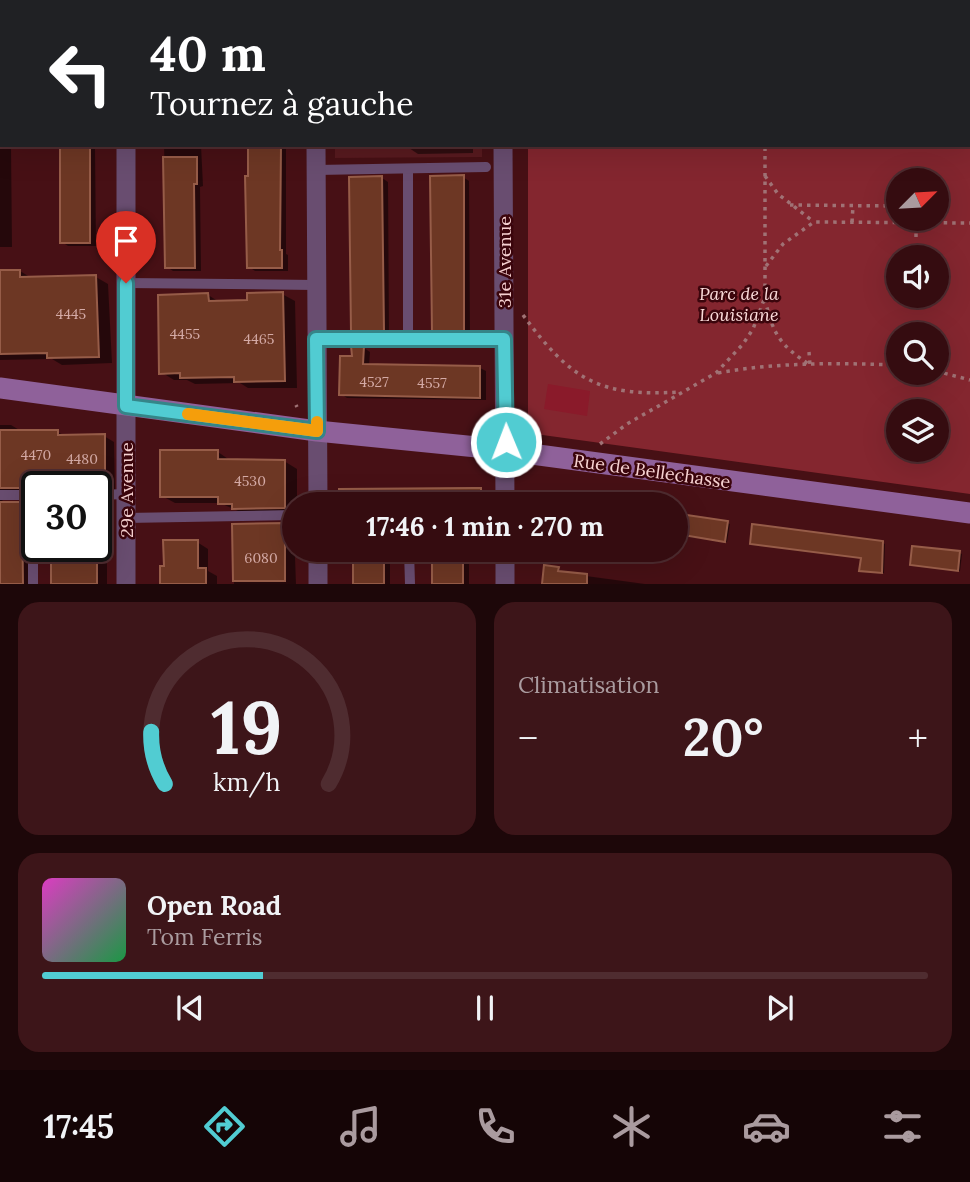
<!DOCTYPE html>
<html lang="fr">
<meta charset="utf-8">
<style>
:root{--surface:#350c10;--page:#3d1519;--text:#f1f3f6;--muted:#aa9b9f;--line:#4f2c30;--accent:#51ccd2}
body{margin:0;font-family:Lora,serif;background:var(--page);color:var(--text);height:100vh;display:flex;flex-direction:column;font-size:26px;white-space:nowrap}
*{box-sizing:border-box;margin:0}
p{font-size:23px;color:var(--muted)}
.icon{flex:none;width:38px;height:38px;fill:none;stroke:currentColor;stroke-width:2;stroke-linecap:round;stroke-linejoin:round}
.map{position:relative;height:584px;overflow:hidden}
.panel{display:flex;flex-direction:column;gap:18px;padding:18px;background:#1d0709;flex:1}
.panel>*{flex:none}
.top-card{position:absolute;left:0px;top:0px;width:971px;height:147px;box-shadow:0 7px 28px #0002,0 0 0 2px var(--line);background:#202124;color:#fff;overflow:hidden}
.needle{width:46px;rotate:66deg}
.fabs{position:absolute;left:886px;top:168px;display:grid;gap:14px}
.fabs a{display:grid;place-items:center;width:63px;height:63px;border-radius:50%;background:var(--surface);box-shadow:0 7px 28px #0002,0 0 0 2px var(--line);font-size:35px}
.speed{position:absolute;left:21px;top:471px;display:flex;gap:14px;font-size:35px;font-weight:700;text-align:center}
.speed>*{display:grid;place-content:center;width:91px;height:91px;border-radius:50%;background:var(--surface);box-shadow:0 7px 28px #0002,0 0 0 2px var(--line);line-height:1}
.speed .limit{border:4px solid #111;border-radius:10px;background:#fff;color:#111}
.pin{position:absolute;display:grid;place-items:center;width:60px;height:60px;color:#fff;margin:-72px -30px;border-radius:50% 50% 50% 0;rotate:-45deg;box-shadow:0 0 7px #0007}
.pin .icon{rotate:45deg}
.me{position:absolute;width:77px;margin:-38px;rotate:359deg;stroke-linejoin:round;filter:drop-shadow(0 0 5px #0008)}
.turn{display:flex;align-items:center;gap:24px;height:147px;padding:0 35px;font-size:32px}
.turn .icon{width:91px;height:91px;stroke-width:2.5}
.turn b{display:block;font-size:49px;line-height:60px}
.big{font-size:52px;font-weight:700;line-height:1.1}
.panel .card{flex:1;display:flex;flex-direction:column;justify-content:center;gap:10px;min-width:0;padding:0 24px;border-radius:21px;background:var(--page)}
.panel .dial{align-items:center;gap:0}
.dial svg{height:182px;overflow:visible;fill:none;stroke:var(--line);stroke-width:7;stroke-linecap:round;text-anchor:middle}
.dial text{fill:var(--text);stroke:none}
.song{display:flex;align-items:center;gap:21px}
.cover{width:84px;height:84px;border-radius:10px;background:linear-gradient(135deg,hsl(310 70% 55%),hsl(140 70% 35%))}
.played{height:7px;border-radius:4px;background:linear-gradient(90deg,var(--accent) 25%,var(--line) 25%)}
.keys{display:flex;justify-content:space-around;direction:ltr}
.heat{display:flex;justify-content:space-between;align-items:center;font-size:38px;direction:ltr}
.panel .tiles{flex:1;display:grid;gap:18px;grid-template-columns:1fr 1fr}
.card:last-child{grid-column:span 2}
.trip{position:absolute;left:282px;top:492px;width:406px;height:70px;border-radius:35px;background:var(--surface);box-shadow:0 7px 28px #0002,0 0 0 2px var(--line);font-weight:700;line-height:70px;text-align:center}
.tabs{display:flex;height:112px;justify-content:space-around;align-items:center;background:#150506;color:var(--muted)}
.tabs .icon{width:49px;height:49px}
.tabs .selected{color:var(--accent)}
.tabs b{font-size:32px;color:var(--text)}
.map>svg:first-child{display:block}
.built{fill:#581a1f}
.green{fill:#84262f;fill-rule:evenodd}
.forest{fill:#8a1a2a}
.shadow{fill:#0007}
.building{fill:#6d3724;stroke:#965c48;stroke-width:2}
.lines{fill:none;stroke-linecap:round;stroke-linejoin:round}
.path{stroke:#a07275;stroke-width:3.5;stroke-dasharray:3.5 5;stroke-linecap:butt}
.lane{stroke:#694d70;stroke-width:10}
.street{stroke:#694d70;stroke-width:19}
.secondary{stroke:#8f619a;stroke-width:21}
.route-casing{stroke:#358588;stroke-width:18}
.route{stroke:#51ccd2;stroke-width:12}
.slow{stroke:#f59e0b;stroke-width:12}
.labels{text-anchor:middle;dominant-baseline:central;stroke-width:5;stroke-linejoin:round;paint-order:stroke}
.number-label{font-size:14px;fill:#d4aaa6}
.street-label{font-size:18px;fill:#f6d1d1;stroke:#3b050c}
.park-label{font-size:18px;font-style:italic;fill:#fadad9;stroke:#3b050c}
</style>
<div class="map">
<svg width="970" height="584" viewBox="0 0 970 584">
<rect width="100%" height="100%" fill="#471015"/>
<!-- built -->
<polygon class="built" points="335,145 482,145 482,157 335,158"/>
<!-- green -->
<path class="green" d="M 528,0 L 970,0 L 970,494 L 528,433 L 528,145 L 970,145 L 970,2 ZM 898,180 L 936,180 L 936,219 L 898,219 ZM 898,257 L 936,257 L 936,296 L 898,296 ZM 898,334 L 936,334 L 936,373 L 898,373 ZM 898,411 L 936,411 L 936,450 L 898,450 Z"/>
<!-- forest -->
<polygon class="forest" points="548,384 590,391 587,416 544,409"/>
<!-- shadow -->
<g class="shadow">
<polygon points="0,0 18,0 2,2 2,145 11,145 12,247 0,247"/>
<rect x="62" y="0" width="36" height="2"/>
<rect x="166" y="0" width="33" height="2"/>
<rect x="246" y="0" width="38" height="2"/>
<polygon points="60,145 90,145 95,148 96,246 68,246 62,242"/>
<polygon points="164,145 201,145 203,186 200,187 201,271 173,271 167,267"/>
<polygon points="249,145 286,145 286,254 288,255 288,271 255,271 249,267"/>
<polygon points="408,145 473,145 473,153 418,154 409,148"/>
<polygon points="463,177 469,181 470,334 440,334 433,331"/>
<polygon points="382,178 388,182 389,334 359,334 353,331"/>
<polygon points="20,271 33,279 96,277 108,284 112,363 62,365 52,359 0,360 0,272"/>
<polygon points="282,294 295,301 297,388 248,388 240,383 195,384 187,380 174,380 161,372 208,295 221,303 249,302"/>
<polygon points="364,348 370,352 369,366 480,368 486,371 486,400 347,398 341,394 353,358"/>
<polygon points="0,425 11,425 21,431 58,432 65,436 104,436 114,442 115,492 96,492 96,486 37,486 32,488 32,493 10,493 2,501 4,504 22,504 32,510 33,584 0,584"/>
<polygon points="218,452 231,461 284,461 297,469 297,504 294,504 294,514 247,515 220,503 175,503 162,496"/>
<polygon points="480,490 487,494 487,504 341,504"/>
<polygon points="552,499 587,504 551,504"/>
<polygon points="676,516 727,523 730,524 727,542 676,535"/>
<polygon points="96,519 103,523 103,546 107,549 107,584 53,584 52,546 96,546"/>
<polygon points="284,524 294,530 296,584 234,584 234,525"/>
<polygon points="197,542 208,549 208,571 217,576 217,584 162,584"/>
<polygon points="883,543 885,544 884,573 863,571"/>
<polygon points="914,548 960,553 962,554 960,571 915,565"/>
<polygon points="463,554 469,558 469,584 434,584"/>
<polygon points="383,557 390,560 390,584 354,584"/>
<polygon points="558,569 564,573 645,584 544,584"/>
</g>
<!-- building -->
<g class="building">
<rect x="60" y="145" width="30" height="98"/>
<polygon points="248,145 281,145 280,250 282,250 282,268 247,268 245,176 248,176"/>
<polygon points="163,157 197,157 197,184 194,184 195,268 165,268"/>
<polygon points="464,175 464,332 432,332 430,176"/>
<polygon points="382,176 384,332 351,332 349,177"/>
<polygon points="0,270 20,270 20,277 96,275 99,357 47,358 47,353 0,354"/>
<polygon points="283,292 285,381 234,382 234,377 180,378 180,373 159,374 158,295 208,293 209,301 247,300 247,293"/>
<polygon points="351,346 364,346 363,364 480,366 480,398 339,395 340,356 352,356"/>
<polygon points="0,430 58,430 58,435 105,434 105,486 58,486 58,483 22,483 22,488 0,488"/>
<polygon points="160,450 218,450 218,459 285,460 285,508 232,509 232,504 218,504 218,497 160,497"/>
<polygon points="472,488 481,488 481,504 339,504 339,489"/>
<polygon points="0,502 22,502 23,584 0,584"/>
<polygon points="680,514 728,521 725,542 677,534"/>
<polygon points="285,523 285,581 233,581 232,524"/>
<polygon points="752,524 883,541 882,573 859,571 861,558 750,544"/>
<polygon points="163,540 198,540 198,568 206,568 206,584 160,584 160,566 164,566"/>
<rect x="51" y="546" width="46" height="38"/>
<polygon points="912,546 960,551 958,571 910,565"/>
<rect x="432" y="552" width="31" height="32"/>
<rect x="353" y="555" width="31" height="29"/>
<polygon points="544,565 559,567 558,571 587,574 587,584 542,584"/>
</g>
<g class="lines">
<!-- path -->
<g class="path">
<polyline points="764,0 764,2"/>
<polyline points="948,0 950,2"/>
<polyline points="970,21 970,22"/>
<polyline points="522,147 546,146"/>
<polyline points="765,176 778,194 814,222"/>
<polyline points="790,205 898,206"/>
<polyline points="852,222 853,206"/>
<polyline points="916,237 916,223"/>
<polyline points="766,266 783,244 814,222 970,223"/>
<path d="M 765,299 C 773,335 780,345 810,365"/>
<path d="M 523,315 C 571,380 599,397 680,392"/>
<polyline points="809,352 810,365"/>
<polyline points="936,371 970,380"/>
<path d="M 718,373 C 777,362 838,363 898,365"/>
<polyline points="296,405 297,407"/>
<polyline points="600,444 627,424 716,373 743,344 753,329 765,297 765,145"/>
</g>
<!-- lane -->
<g class="lane">
<polyline points="408,169 408,339"/>
<polyline points="316,170 486,167"/>
<polyline points="126,283 316,285"/>
<polyline points="316,339 504,339"/>
<polyline points="0,495 37,495"/>
<polyline points="33,495 33,584"/>
<polyline points="96,495 126,494"/>
<polyline points="126,518 294,515"/>
<polyline points="409,550 410,584"/>
</g>
<!-- street -->
<g class="street">
<polyline points="125,0 125,2"/>
<polyline points="315,0 315,2"/>
<polyline points="503,0 503,2"/>
<polyline points="126,145 126,584"/>
<polyline points="316,145 318,504"/>
<polyline points="503,145 505,504"/>
<polyline points="318,550 318,584"/>
<polyline points="505,550 505,584"/>
</g>
<!-- secondary -->
<polyline class="secondary" points="0,388 317,431 487,448 970,513"/>
</g>
<g class="lines">
<defs>
<polyline id="route" points="126,283 126,406 317,431 316,339 504,339 506,442"/>
</defs>
<!-- route casing -->
<use href="#route" class="route-casing"/>
<!-- route -->
<use href="#route" class="route"/>
<!-- slow -->
<polyline class="slow" points="188,414 317,431 317,422"/>
</g>
<g class="labels">
<!-- number labels -->
<g class="number-label">
<text x="71" y="314">4445</text>
<text x="185" y="334">4455</text>
<text x="259" y="339">4465</text>
<text x="374" y="382">4527</text>
<text x="432" y="383">4557</text>
<text x="36" y="455">4470</text>
<text x="82" y="459">4480</text>
<text x="250" y="481">4530</text>
<text x="261" y="558">6080</text>
</g>
<!-- street labels -->
<g class="street-label">
<text transform="translate(504 262) rotate(-90)">31e Avenue</text>
<text transform="translate(652 471) rotate(8)">Rue de Bellechasse</text>
<text transform="translate(126 490) rotate(-90)">29e Avenue</text>
</g>
<!-- park labels -->
<g class="park-label">
<text x="739" y="293">Parc de la<tspan x="739" dy="21">Louisiane</tspan></text>
</g>
</g>
</svg>
<div class="fabs">
<a><svg class="needle" viewBox="-14 -14 28 28"><path d="M0-13l5 13h-10z" fill="#e53935"/><path d="M0 13l5-13h-10z" fill="#aa9b9f"/></svg></a>
<a><svg class="icon" aria-label="sound" viewBox="0 0 24 24"><path d="M4 9h4l5-4v14l-5-4H4zM17 9q2 3 0 6"/></svg></a>
<a><svg class="icon" aria-label="search" viewBox="0 0 24 24"><circle cx="10" cy="10" r="6"/><path d="M15 15l6 6"/></svg></a>
<a><svg class="icon" aria-label="layers" viewBox="0 0 24 24"><path d="M12 4l9 5-9 5-9-5zM3 14l9 5 9-5"/></svg></a>
</div>
<div class="speed"><div class="limit">30</div></div>
<div class="pin" style="left:126px;top:283px;background:#d93025"><svg class="icon" aria-label="arrive" viewBox="0 0 24 24"><path d="M6 21V4h12l-3 4 3 4H6"/></svg></div>
<svg class="me" style="left:506px;top:442px" viewBox="-20 -20 40 40"><circle r="17" fill="#51ccd2" stroke="#fff" stroke-width="3"/><path d="M0-11L8 9 0 5-8 9z" fill="#fff"/></svg>
<div class="trip">17:46 · 1 min · 270 m</div>
<div class="top-card">
<div class="turn"><svg class="icon" aria-label="left" viewBox="0 0 24 24"><path d="M17 20v-9H6M10 6l-5 5 5 5"/></svg><div><b>40 m</b>Tournez à gauche</div></div>
</div>
</div>
<section class="panel">
<div class="tiles">
<div class="card dial"><svg viewBox="0 0 100 80">
<path d="M14 69A42 42 0 1 1 86 69"/>
<path d="M14 69A42 42 0 0 1 8 46" stroke="#51ccd2"/>
<text x="50" y="56" font-size="32" font-weight="700">19</text>
<text x="50" y="72" font-size="11">km/h</text>
</svg></div>
<div class="card"><p>Climatisation</p>
<div class="heat"><a>−</a><b class="big">20°</b><a>+</a></div>
</div>
<div class="card">
<div class="song"><i class="cover"></i><div><b>Open Road</b><p>Tom Ferris</p></div></div>
<div class="played"></div>
<div class="keys"><svg class="icon" aria-label="previous" viewBox="0 0 24 24"><path d="M18 5L8 12l10 7zM5 5v14"/></svg><svg class="icon" aria-label="pause" viewBox="0 0 24 24"><path d="M8 5v14M16 5v14"/></svg><svg class="icon" aria-label="next" viewBox="0 0 24 24"><path d="M6 5l10 7-10 7zM19 5v14"/></svg></div>
</div>
</div>
</section>
<nav class="tabs">
<b>17:45</b>
<svg class="icon selected" aria-label="directions" viewBox="0 0 24 24"><path d="M12 3l9 9-9 9-9-9zM9 14v-3h6M13 9l2 2-2 2"/></svg>
<svg class="icon" aria-label="music" viewBox="0 0 24 24"><path d="M9 18V5l10-2v13"/><circle cx="6" cy="18" r="3"/><circle cx="16" cy="16" r="3"/></svg>
<svg class="icon" aria-label="phone" viewBox="0 0 24 24"><path d="M5 4h4l2 5-3 2q2 4 5 5l2-3 5 2v4C11 20 4 13 5 4z"/></svg>
<svg class="icon" aria-label="climate" viewBox="0 0 24 24"><path d="M12 3v18M4 7l16 10M4 17L20 7"/></svg>
<svg class="icon" aria-label="car" viewBox="0 0 24 24"><path d="M5 17H2v-5l4-1 3-4h7l3 4 3 1v5h-3M9 17h6M6 11h13"/><circle cx="7" cy="17" r="2"/><circle cx="17" cy="17" r="2"/></svg>
<svg class="icon" aria-label="filters" viewBox="0 0 24 24"><path d="M4 7h16M4 17h16"/><circle cx="9" cy="7" r="2"/><circle cx="15" cy="17" r="2"/></svg>
</nav>
